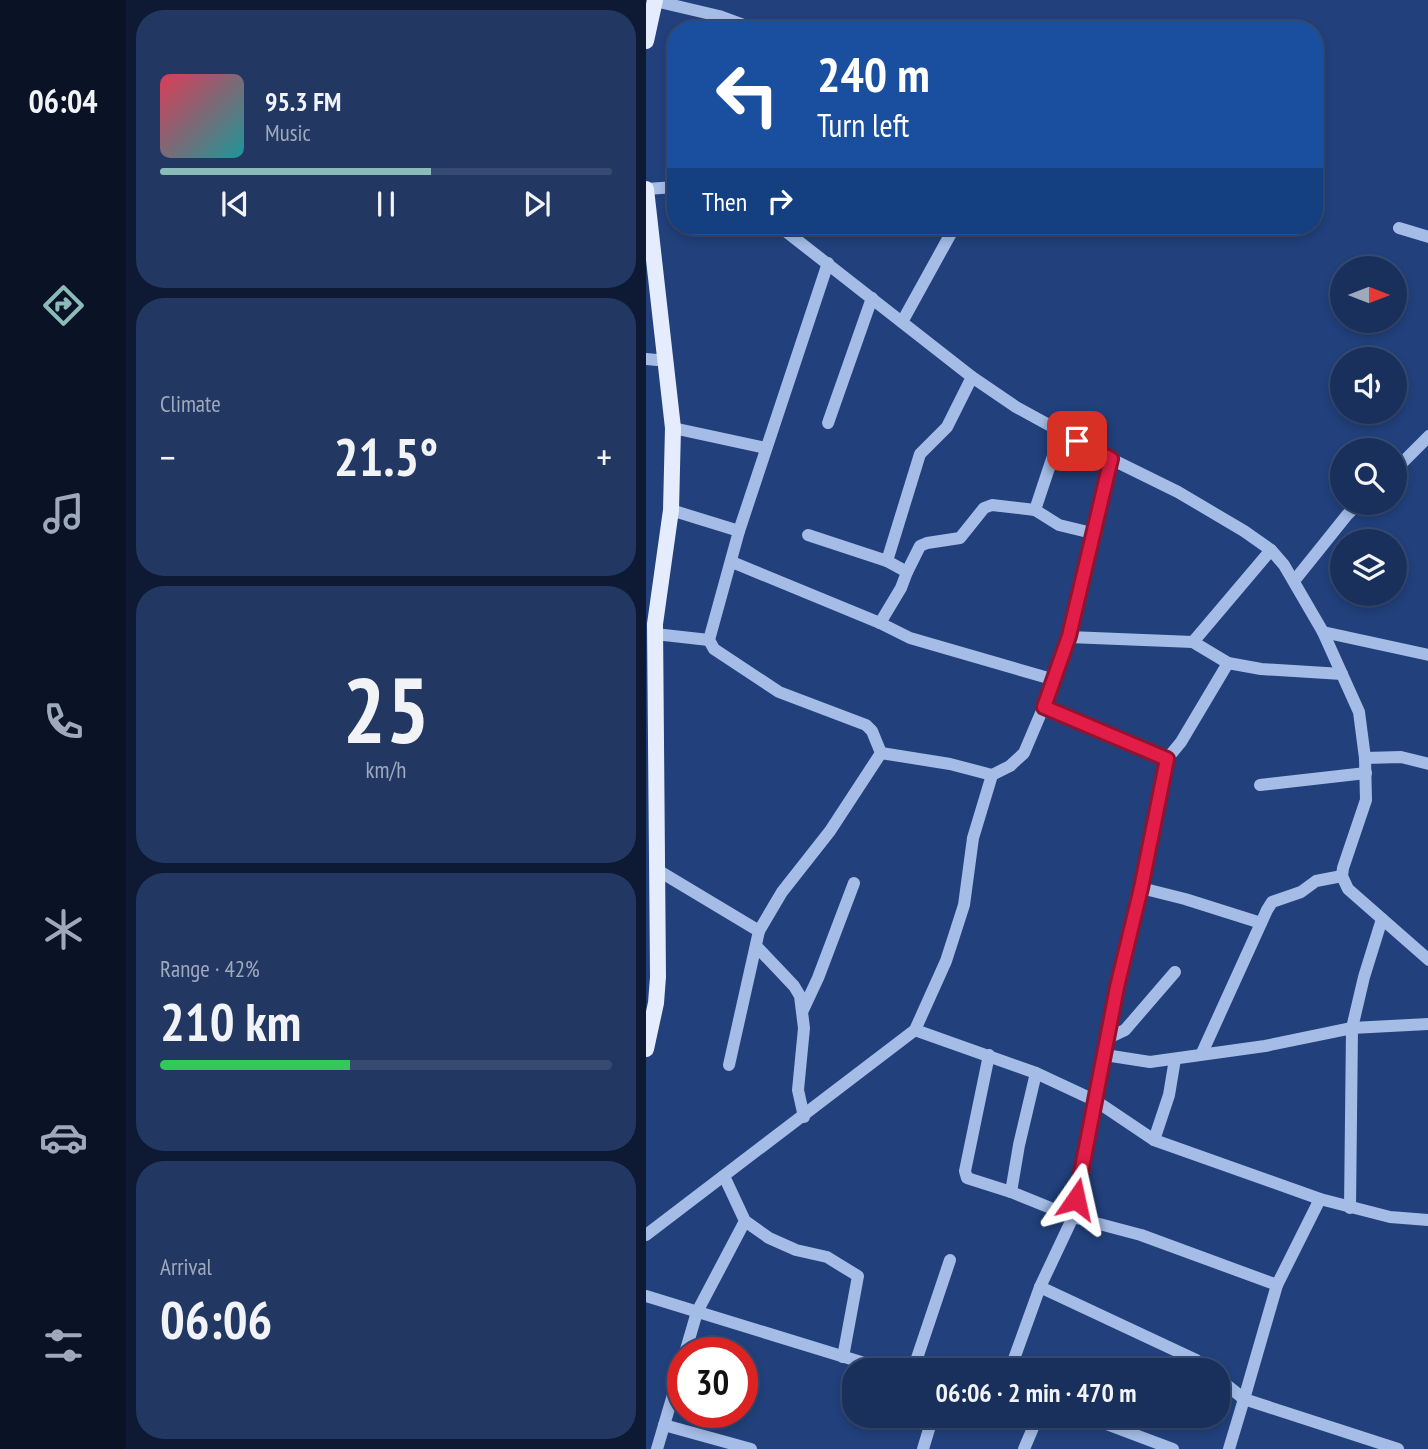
<!DOCTYPE html>
<meta charset="utf-8">
<style>
:root{--surface:#19305d;--page:#223863;--text:#f1f3f6;--muted:#9fa9bc;--line:#374b72;--accent:#8bbbb9}
body{margin:0;font-family:"PT Sans Narrow",sans-serif;background:var(--page);color:var(--text);height:100vh;display:flex;flex-direction:column;font-size:26px;white-space:nowrap}
*{box-sizing:border-box;margin:0}
p{font-size:23px;color:var(--muted)}
.icon{flex:none;width:38px;height:38px;fill:none;stroke:currentColor;stroke-width:2;stroke-linecap:round;stroke-linejoin:round}
.map{position:relative;flex:1;overflow:hidden}
.details{display:flex;flex-direction:column;gap:10px;padding:10px;background:#0e1a33;width:520px}
.details>*{flex:none}
.guide{position:absolute;left:21px;top:21px;width:656px;height:214px;border-radius:28px;box-shadow:0 4px 10px #0003,0 0 0 2px var(--line);background:#1a4fa0;color:#fff;overflow:hidden}
.needle{width:46px;rotate:90deg}
.controls{position:absolute;left:684px;top:256px;display:grid;gap:14px}
.controls a{display:grid;place-items:center;width:77px;height:77px;border-radius:50%;background:var(--surface);box-shadow:0 4px 10px #0003,0 0 0 2px var(--line);font-size:35px}
.speed{position:absolute;left:21px;top:1337px;display:flex;gap:14px;font-size:35px;font-weight:700;text-align:center}
.speed>*{display:grid;place-content:center;width:91px;height:91px;border-radius:50%;background:var(--surface);box-shadow:0 4px 10px #0003,0 0 0 2px var(--line);line-height:1}
.speed .limit{border:10px solid #d22;background:#fff;color:#111}
.pin{position:absolute;display:grid;place-items:center;width:60px;height:60px;color:#fff;margin:-30px;border-radius:14px;box-shadow:0 4px 10px #0006}
.me{position:absolute;width:77px;margin:-38px;rotate:11deg;stroke-linejoin:round;filter:drop-shadow(0 0 5px #0008)}
.turn{display:flex;align-items:center;gap:24px;height:147px;padding:0 35px;font-size:32px}
.turn .icon{width:91px;height:91px;stroke-width:2.5}
.turn b{display:block;font-size:49px;line-height:60px}
.then{display:flex;align-items:center;height:66px;padding:0 35px;background:#0003;gap:14px;font-size:26px}
.big{font-size:52px;font-weight:600;line-height:1.1}
.details .tile{flex:1;display:flex;flex-direction:column;justify-content:center;gap:10px;min-width:0;padding:0 24px;border-radius:28px;background:var(--page)}
.details .dial{align-items:center;gap:0}
.dial b{font-size:91px;line-height:1}
.song{display:flex;align-items:center;gap:21px}
.cover{width:84px;height:84px;border-radius:10px;background:linear-gradient(135deg,hsl(350 70% 55%),hsl(180 70% 35%))}
.played{height:7px;border-radius:4px;background:linear-gradient(90deg,var(--accent) 60%,var(--line) 60%)}
.keys{display:flex;justify-content:space-around;direction:ltr}
.heat{display:flex;justify-content:space-between;align-items:center;font-size:38px;direction:ltr}
.charge{height:10px;border-radius:5px;background:linear-gradient(90deg,#34c759 42%,var(--line) 0)}
.trip{position:absolute;left:196px;top:1358px;width:388px;height:70px;border-radius:28px;background:var(--surface);box-shadow:0 4px 10px #0003,0 0 0 2px var(--line);font-weight:600;line-height:70px;text-align:center}
main{display:flex;flex:1;min-height:0}
.menu{display:flex;flex-direction:column;width:126px;justify-content:space-around;align-items:center;background:#0a1325;color:var(--muted)}
.menu .icon{width:49px;height:49px}
.menu .on{color:var(--accent)}
.menu b{font-size:32px;color:var(--text)}
.map>svg:first-child{display:block}
.lines{fill:none;stroke-linecap:round;stroke-linejoin:round}
.minor{stroke:#a4bce6;stroke-width:12}
.major{stroke:#e5ecfd;stroke-width:16}
.route-casing{stroke:#92132f;stroke-width:18}
.route{stroke:#e11d48;stroke-width:12}
</style>
<main>
<nav class="menu">
<b>06:04</b>
<svg class="icon on" aria-label="directions" viewBox="0 0 24 24"><path d="M12 3l9 9-9 9-9-9zM9 14v-3h6M13 9l2 2-2 2"/></svg>
<svg class="icon" aria-label="music" viewBox="0 0 24 24"><path d="M9 18V5l10-2v13"/><circle cx="6" cy="18" r="3"/><circle cx="16" cy="16" r="3"/></svg>
<svg class="icon" aria-label="phone" viewBox="0 0 24 24"><path d="M5 4h4l2 5-3 2q2 4 5 5l2-3 5 2v4C11 20 4 13 5 4z"/></svg>
<svg class="icon" aria-label="climate" viewBox="0 0 24 24"><path d="M12 3v18M4 7l16 10M4 17L20 7"/></svg>
<svg class="icon" aria-label="car" viewBox="0 0 24 24"><path d="M5 17H2v-5l4-1 3-4h7l3 4 3 1v5h-3M9 17h6M6 11h13"/><circle cx="7" cy="17" r="2"/><circle cx="17" cy="17" r="2"/></svg>
<svg class="icon" aria-label="filters" viewBox="0 0 24 24"><path d="M4 7h16M4 17h16"/><circle cx="9" cy="7" r="2"/><circle cx="15" cy="17" r="2"/></svg>
</nav>
<section class="details">
<div class="tile">
<div class="song"><i class="cover"></i><div><b>95.3 FM</b><p>Music</p></div></div>
<div class="played"></div>
<div class="keys"><svg class="icon" aria-label="previous" viewBox="0 0 24 24"><path d="M18 5L8 12l10 7zM5 5v14"/></svg><svg class="icon" aria-label="pause" viewBox="0 0 24 24"><path d="M8 5v14M16 5v14"/></svg><svg class="icon" aria-label="next" viewBox="0 0 24 24"><path d="M6 5l10 7-10 7zM19 5v14"/></svg></div>
</div>
<div class="tile"><p>Climate</p>
<div class="heat"><a>−</a><b class="big">21.5°</b><a>+</a></div>
</div>
<div class="tile dial"><b>25</b><p>km/h</p></div>
<div class="tile"><p>Range · 42%</p><b class="big">210 km</b><div class="charge"></div></div>
<div class="tile"><p>Arrival</p><b class="big">06:06</b></div>
</section>
<div class="map">
<svg width="783" height="1449" viewBox="0 0 783 1449">
<rect width="100%" height="100%" fill="#21407c"/>
<g class="lines">
<!-- minor -->
<g class="minor">
<polyline points="9,1 73,16 111,30"/>
<polyline points="0,189 30,187"/>
<polyline points="133,226 326,377 370,407 465,459 532,492 598,531 625,550 638,565 677,632 713,712 719,758 720,800 697,868 696,876 702,889 783,960"/>
<polyline points="753,228 783,237"/>
<polyline points="256,322 309,226"/>
<polyline points="0,359 11,360"/>
<polyline points="182,423 226,298"/>
<polyline points="27,428 120,448"/>
<polyline points="749,470 783,436"/>
<polyline points="25,510 93,531 63,640 68,649 133,692 220,725 226,731 235,753"/>
<polyline points="389,510 413,525 446,533"/>
<polyline points="93,531 182,263"/>
<polyline points="162,535 241,561"/>
<polyline points="86,562 234,623 264,638 409,680"/>
<polyline points="261,572 274,546 281,543 314,538 338,508 346,505 389,510 415,432"/>
<polyline points="648,581 701,515 714,502"/>
<polyline points="234,623 255,588 261,572 241,561 274,454 301,427 326,377"/>
<polyline points="677,632 783,655"/>
<polyline points="9,634 63,640"/>
<polyline points="423,637 547,642 625,550"/>
<polyline points="547,642 582,663 615,669 696,674"/>
<polyline points="398,707 521,759"/>
<polyline points="719,758 755,757 783,764"/>
<polyline points="614,785 720,773"/>
<polyline points="13,871 113,931 83,1065"/>
<polyline points="495,888 539,899 615,923"/>
<polyline points="113,931 136,892 184,831 235,753 304,764 346,775"/>
<polyline points="110,946 148,986 154,996 158,1028 152,1090 158,1117"/>
<polyline points="157,1010 172,978 208,883"/>
<polyline points="269,1030 390,1073 450,1101 427,1217 394,1287 364,1370"/>
<polyline points="462,1038 479,1030 529,972"/>
<polyline points="556,1053 621,910 626,902 655,892 670,881 696,876"/>
<polyline points="343,1055 319,1171 321,1178 365,1192 427,1217 495,1235 631,1285"/>
<polyline points="459,1055 504,1062 619,1046 706,1028 783,1024"/>
<polyline points="508,1140 523,1095 529,1059"/>
<polyline points="78,1176 99,1221 123,1238 150,1250 181,1257 212,1276 197,1357"/>
<polyline points="365,1192 373,1145 390,1073"/>
<polyline points="674,1199 744,1217 783,1220"/>
<polyline points="704,1208 706,1028 718,977 736,919"/>
<polyline points="0,1235 269,1030 300,961 318,905 327,838 346,775 364,766 378,753 409,680 423,637 465,459"/>
<polyline points="394,1287 550,1360 563,1370"/>
<polyline points="0,1296 241,1370"/>
<polyline points="39,1353 51,1312 99,1221"/>
<polyline points="267,1370 304,1260"/>
<path d="M 572,1378 L 598,1399 L 631,1285 L 674,1199 L 508,1140 L 450,1101 C 473,987 496,873 521,759 L 535,742 L 582,663"/>
<polyline points="439,1416 527,1449"/>
<polyline points="18,1425 105,1449"/>
<polyline points="11,1449 37,1361"/>
<polyline points="277,1449 287,1416"/>
<polyline points="378,1449 392,1416"/>
<polyline points="583,1449 598,1399 752,1449"/>
</g>
<!-- major -->
<g class="major">
<polyline points="0,41 9,0"/>
<polyline points="0,189 27,428 25,510 9,624 12,977 10,1003 0,1049"/>
</g>
</g>
<g class="lines">
<defs>
<polyline id="route" points="430,1199 471,987 495,888 521,759 398,707 423,636 465,459 431,441"/>
</defs>
<!-- route casing -->
<use href="#route" class="route-casing"/>
<!-- route -->
<use href="#route" class="route"/>
</g>
</svg>
<div class="controls">
<a><svg class="needle" viewBox="-14 -14 28 28"><path d="M0-13l5 13h-10z" fill="#e53935"/><path d="M0 13l5-13h-10z" fill="#9fa9bc"/></svg></a>
<a><svg class="icon" aria-label="sound" viewBox="0 0 24 24"><path d="M4 9h4l5-4v14l-5-4H4zM17 9q2 3 0 6"/></svg></a>
<a><svg class="icon" aria-label="search" viewBox="0 0 24 24"><circle cx="10" cy="10" r="6"/><path d="M15 15l6 6"/></svg></a>
<a><svg class="icon" aria-label="layers" viewBox="0 0 24 24"><path d="M12 4l9 5-9 5-9-5zM3 14l9 5 9-5"/></svg></a>
</div>
<div class="speed"><div class="limit">30</div></div>
<div class="pin" style="left:431px;top:441px;background:#d93025"><svg class="icon" aria-label="arrive" viewBox="0 0 24 24"><path d="M6 21V4h12l-3 4 3 4H6"/></svg></div>
<svg class="me" style="left:430px;top:1199px" viewBox="-20 -20 40 40"><path d="M0-17L14 15 0 8-14 15z" fill="#e11d48" stroke="#fff" stroke-width="4"/></svg>
<div class="trip">06:06 · 2 min · 470 m</div>
<div class="guide">
<div class="turn"><svg class="icon" aria-label="left" viewBox="0 0 24 24"><path d="M17 20v-9H6M10 6l-5 5 5 5"/></svg><div><b>240 m</b>Turn left</div></div>
<div class="then">Then<svg class="icon" aria-label="right" viewBox="0 0 24 24"><path d="M7 20v-9h11M14 6l5 5-5 5"/></svg></div>
</div>
</div>
</main>
